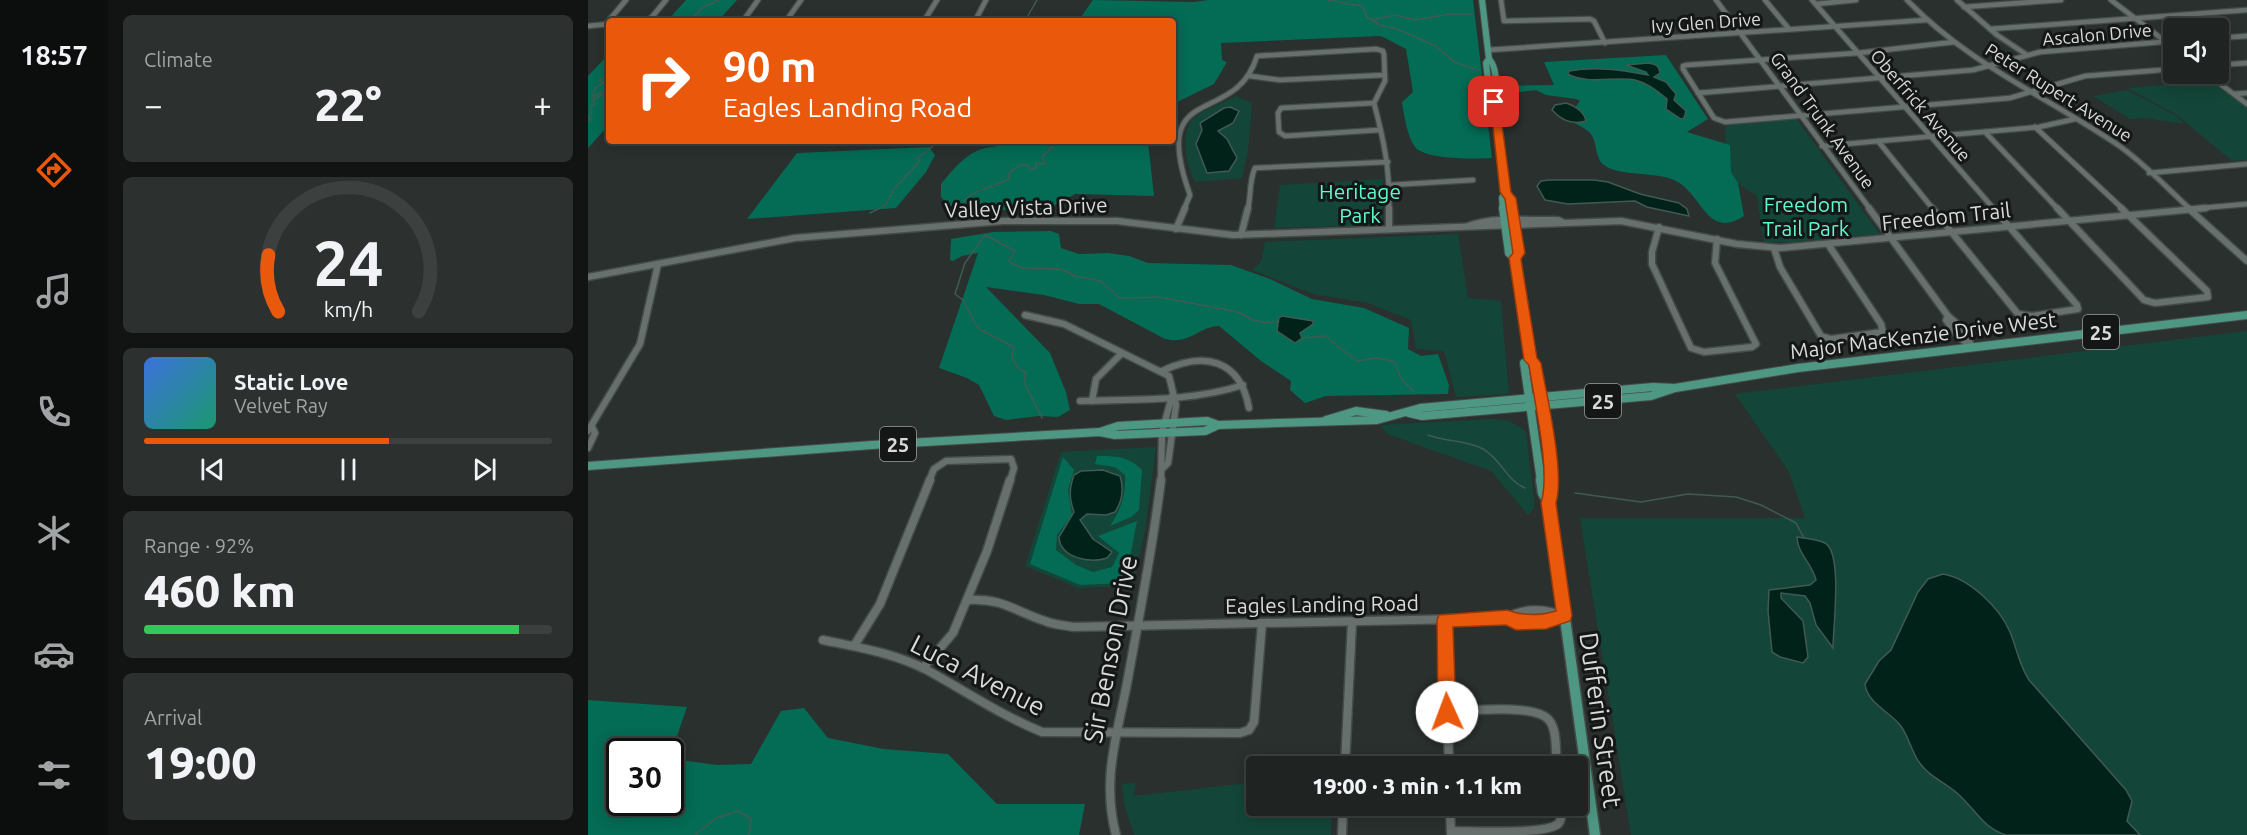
<!DOCTYPE html>
<meta charset="utf-8">
<style>
:root{--surface:#1f2422;--page:#2c302f;--text:#f1f3f6;--muted:#a1a4a5;--line:#3c4140;--accent:#ea580c}
body{margin:0;font-family:Ubuntu,sans-serif;background:var(--page);color:var(--text);height:100vh;display:flex;flex-direction:column;font-size:22px;white-space:nowrap}
*{box-sizing:border-box;margin:0}
p{font-size:20px;color:var(--muted)}
.icon{flex:none;width:33px;height:33px;fill:none;stroke:currentColor;stroke-width:2;stroke-linecap:round;stroke-linejoin:round}
.map{position:relative;flex:1;overflow:hidden}
.details{display:flex;flex-direction:column;gap:15px;padding:15px;background:#111413;width:480px}
.details>*{flex:none}
.hud{position:absolute;left:18px;top:18px;width:570px;height:126px;border-radius:6px;box-shadow:0 3px 15px #0003,0 0 0 2px var(--line);background:#ea580c;color:#fff;overflow:hidden}
.buttons{position:absolute;left:1575px;top:18px;display:grid;gap:12px}
.buttons a{display:grid;place-items:center;width:66px;height:66px;border-radius:6px;background:var(--surface);box-shadow:0 3px 15px #0003,0 0 0 2px var(--line);font-size:30px}
.speed{position:absolute;left:18px;top:738px;display:flex;gap:12px;font-size:30px;font-weight:700;text-align:center}
.speed>*{display:grid;place-content:center;width:78px;height:78px;border-radius:50%;background:var(--surface);box-shadow:0 3px 15px #0003,0 0 0 2px var(--line);line-height:1}
.speed .limit{border:3px solid #111;border-radius:9px;background:#fff;color:#111}
.pin{position:absolute;display:grid;place-items:center;width:51px;height:51px;color:#fff;margin:-26px;border-radius:12px;box-shadow:0 3px 9px #0006}
.me{position:absolute;width:66px;margin:-33px;rotate:358deg;stroke-linejoin:round;filter:drop-shadow(0 0 4px #0008)}
.turn{display:flex;align-items:center;gap:21px;height:126px;padding:0 18px;font-size:27px}
.turn .icon{width:78px;height:78px;stroke-width:2.5}
.turn b{display:block;font-size:42px;line-height:51px}
.big{font-size:45px;font-weight:800;line-height:1.1}
.details .card{flex:1;display:flex;flex-direction:column;justify-content:center;gap:9px;min-width:0;padding:0 21px;border-radius:9px;background:var(--page)}
.details .dial{align-items:center;gap:0}
.dial svg{height:156px;overflow:visible;fill:none;stroke:var(--line);stroke-width:7;stroke-linecap:round;text-anchor:middle}
.dial text{fill:var(--text);stroke:none}
.song{display:flex;align-items:center;gap:18px}
.cover{width:72px;height:72px;border-radius:9px;background:linear-gradient(135deg,hsl(220 70% 55%),hsl(160 70% 35%))}
.played{height:6px;border-radius:3px;background:linear-gradient(90deg,var(--accent) 60%,var(--line) 60%)}
.keys{display:flex;justify-content:space-around;direction:ltr}
.heat{display:flex;justify-content:space-between;align-items:center;font-size:33px;direction:ltr}
.charge{height:9px;border-radius:4px;background:linear-gradient(90deg,#34c759 92%,var(--line) 0)}
.trip{position:absolute;left:658px;top:756px;width:342px;height:60px;border-radius:6px;background:var(--surface);box-shadow:0 3px 15px #0003,0 0 0 2px var(--line);font-weight:800;line-height:60px;text-align:center}
main{display:flex;flex:1;min-height:0}
.tab-bar{display:flex;flex-direction:column;width:108px;justify-content:space-around;align-items:center;background:#0c0e0e;color:var(--muted)}
.tab-bar .icon{width:42px;height:42px}
.tab-bar .current{color:var(--accent)}
.tab-bar b{font-size:27px;color:var(--text)}
.map>svg:first-child{display:block}
.green{fill:#134638}
.forest{fill:#046b55;fill-rule:evenodd}
.water{fill:#002219;stroke:#405a53;stroke-width:1.5}
.lines{fill:none;stroke-linecap:round;stroke-linejoin:round}
.stream{stroke:#405a53;stroke-width:1.5}
.minor-far2-casing{stroke:#454b49;stroke-width:7}
.minor-far1-casing{stroke:#454b49;stroke-width:9}
.minor-casing{stroke:#454b49;stroke-width:11}
.major-far2-casing{stroke:#454b49;stroke-width:8}
.major-far1-casing{stroke:#454b49;stroke-width:10}
.major-casing{stroke:#454b49;stroke-width:13}
.minor-far2{stroke:#68706d;stroke-width:4.5}
.minor-far1{stroke:#68706d;stroke-width:6}
.minor{stroke:#68706d;stroke-width:8}
.major-far2{stroke:#4d9783;stroke-width:6}
.major-far1{stroke:#4d9783;stroke-width:8}
.major{stroke:#4d9783;stroke-width:10}
.route{fill:#ea580c;stroke:#983908;stroke-width:1.5}
.labels{text-anchor:middle;dominant-baseline:central;stroke-width:6;stroke-linejoin:round;paint-order:stroke}
.far-street-label{font-size:18px;fill:#d7dbd9;stroke:#141716}
.shield{fill:#141716;stroke:#9ca09e;stroke-width:1.5}
.shield-label{font-size:20px;font-weight:bold;fill:#d7dbd9}
.park-label{font-size:21px;fill:#60fad0;stroke:#141716}
.street-label{font-size:21px;fill:#d7dbd9;stroke:#141716}
.near-street-label{font-size:26px;fill:#d7dbd9;stroke:#141716}
</style>
<main>
<nav class="tab-bar">
<b>18:57</b>
<svg class="icon current" aria-label="directions" viewBox="0 0 24 24"><path d="M12 3l9 9-9 9-9-9zM9 14v-3h6M13 9l2 2-2 2"/></svg>
<svg class="icon" aria-label="music" viewBox="0 0 24 24"><path d="M9 18V5l10-2v13"/><circle cx="6" cy="18" r="3"/><circle cx="16" cy="16" r="3"/></svg>
<svg class="icon" aria-label="phone" viewBox="0 0 24 24"><path d="M5 4h4l2 5-3 2q2 4 5 5l2-3 5 2v4C11 20 4 13 5 4z"/></svg>
<svg class="icon" aria-label="climate" viewBox="0 0 24 24"><path d="M12 3v18M4 7l16 10M4 17L20 7"/></svg>
<svg class="icon" aria-label="car" viewBox="0 0 24 24"><path d="M5 17H2v-5l4-1 3-4h7l3 4 3 1v5h-3M9 17h6M6 11h13"/><circle cx="7" cy="17" r="2"/><circle cx="17" cy="17" r="2"/></svg>
<svg class="icon" aria-label="filters" viewBox="0 0 24 24"><path d="M4 7h16M4 17h16"/><circle cx="9" cy="7" r="2"/><circle cx="15" cy="17" r="2"/></svg>
</nav>
<section class="details">
<div class="card"><p>Climate</p>
<div class="heat"><a>−</a><b class="big">22°</b><a>+</a></div>
</div>
<div class="card dial"><svg viewBox="0 0 100 80">
<path d="M14 69A42 42 0 1 1 86 69"/>
<path d="M14 69A42 42 0 0 1 9 40" stroke="#ea580c"/>
<text x="50" y="56" font-size="32" font-weight="700">24</text>
<text x="50" y="72" font-size="11">km/h</text>
</svg></div>
<div class="card">
<div class="song"><i class="cover"></i><div><b>Static Love</b><p>Velvet Ray</p></div></div>
<div class="played"></div>
<div class="keys"><svg class="icon" aria-label="previous" viewBox="0 0 24 24"><path d="M18 5L8 12l10 7zM5 5v14"/></svg><svg class="icon" aria-label="pause" viewBox="0 0 24 24"><path d="M8 5v14M16 5v14"/></svg><svg class="icon" aria-label="next" viewBox="0 0 24 24"><path d="M6 5l10 7-10 7zM19 5v14"/></svg></div>
</div>
<div class="card"><p>Range · 92%</p><b class="big">460 km</b><div class="charge"></div></div>
<div class="card"><p>Arrival</p><b class="big">19:00</b></div>
</section>
<div class="map">
<svg width="1659" height="835" viewBox="0 0 1659 835">
<rect width="100%" height="100%" fill="#29302e"/>
<!-- green -->
<g class="green">
<polygon points="1624,81 1659,108 1659,160 1644,161 1589,115 1539,88"/>
<polygon points="1539,90 1587,115 1596,124 1557,118 1542,119 1505,96"/>
<path d="M 648,96 L 664,103 L 660,151 L 654,178 L 607,182 C 599,166 590,132 606,118 C 617,109 635,103 648,96 Z"/>
<path d="M 1208,118 L 1291,233 L 1290,234 L 1205,242 L 1176,242 L 1169,196 C 1163,192 1154,187 1149,182 C 1138,169 1136,141 1138,124 Z"/>
<polygon points="795,179 794,225 686,228 692,185"/>
<polygon points="870,234 880,298 913,301 921,394 868,397 856,351 828,349 823,320 780,303 725,294 664,270 673,262 677,242"/>
<polygon points="1659,331 1659,835 1043,835 992,518 1217,518 1201,472 1147,394"/>
<polygon points="905,419 921,421 938,431 946,500 946,508 940,515 903,471 799,434 793,425"/>
<polygon points="568,447 557,531 545,586 490,588 437,566 473,452"/>
<polygon points="669,782 669,806 744,806 743,835 546,835 536,804 534,784 548,783 546,796"/>
</g>
<!-- forest -->
<g class="forest">
<polygon points="98,0 149,0 130,21 79,21"/>
<path d="M 505,0 L 606,2 L 620,0 L 885,0 L 904,158 C 889,159 837,160 827,147 C 819,136 816,115 814,102 L 825,92 L 818,49 L 793,36 L 633,43 L 634,60 L 639,62 L 626,84 L 585,104 L 585,21 L 490,21 Z"/>
<polygon points="21,54 21,125 0,148 0,76"/>
<path d="M 1078,55 L 1120,119 L 1099,132 L 1142,145 L 1143,172 L 1150,183 L 1156,216 C 1119,240 1115,195 1088,181 C 1069,171 1031,177 1016,165 C 1006,158 1010,140 1001,132 C 997,128 990,125 985,122 L 996,122 L 993,110 L 986,109 L 992,101 L 988,99 L 958,95 L 948,90 L 915,94 L 915,86 L 966,85 L 956,62 Z"/>
<path d="M 422,141 L 560,141 L 566,196 L 487,194 L 460,209 L 439,212 L 362,206 L 353,197 L 353,184 C 363,172 378,153 394,149 C 404,146 413,147 422,141 Z"/>
<polygon points="341,147 347,155 338,172 308,208 159,219 209,153"/>
<path d="M 463,231 L 471,234 L 473,248 L 491,254 L 520,253 L 541,256 L 560,263 L 643,265 L 682,279 L 724,299 L 776,308 L 821,328 L 820,349 L 833,356 L 850,354 L 861,385 L 860,394 L 738,396 L 717,403 L 702,390 L 703,381 L 673,361 L 631,326 C 609,327 603,345 577,339 L 511,304 L 491,304 L 456,295 L 398,287 L 462,353 L 478,392 L 482,410 L 470,417 L 451,416 L 418,420 L 406,416 L 391,385 L 379,378 L 351,368 L 390,253 L 374,256 L 365,261 L 362,260 L 363,239 L 405,232 Z"/>
<path d="M 509,456 C 528,456 540,456 554,470 L 551,510 L 543,517 L 522,526 C 533,509 538,495 537,475 L 527,467 L 507,464 Z"/>
<polygon points="475,457 486,470 480,490 484,515 469,535 468,550 488,565 505,572 524,567 531,553 510,536 549,521 537,583 492,585 442,564"/>
<path d="M 0,700 L 99,707 L 85,748 L 85,759 L 129,765 L 163,764 L 193,711 L 216,708 L 240,738 L 296,749 L 360,754 L 409,804 L 497,804 L 491,835 L 0,835 ZM 32,752 L 82,752 L 82,802 L 32,802 Z"/>
</g>
<!-- water -->
<g class="water">
<path d="M 1060,63 C 1067,64 1071,65 1072,73 L 1066,77 L 1078,82 L 1088,94 L 1086,100 L 1098,111 L 1096,118 L 1093,119 L 1078,109 L 1079,99 C 1070,92 1060,83 1047,80 C 1026,76 999,85 980,74 L 981,71 C 1007,66 1034,70 1060,75 L 1058,72 L 1038,65 Z"/>
<path d="M 978,103 C 987,106 996,111 998,121 C 985,125 973,120 964,110 L 967,105 Z"/>
<polygon points="642,107 651,111 645,123 630,131 639,139 649,158 641,171 619,173 608,144 614,130 612,123 636,108"/>
<polygon points="961,180 1006,180 1020,182 1052,194 1091,203 1099,209 1101,216 1059,207 1047,201 980,204 957,200 949,186 953,181"/>
<polygon points="694,316 725,321 725,324 712,333 714,338 707,343 689,331 691,318"/>
<path d="M 515,470 L 532,476 C 536,489 535,500 527,512 L 518,515 L 499,514 L 492,520 L 505,539 L 524,552 L 519,558 C 503,564 472,558 471,537 L 486,512 C 481,498 481,489 486,475 L 493,471 Z"/>
<path d="M 1209,537 C 1217,538 1230,539 1237,543 C 1255,553 1245,628 1245,648 L 1228,625 L 1222,603 L 1217,596 L 1193,593 L 1193,598 L 1215,621 L 1220,657 L 1215,663 L 1192,657 L 1184,652 L 1180,611 L 1181,590 L 1222,585 L 1228,580 C 1225,565 1209,553 1209,537 Z"/>
<path d="M 1355,574 C 1381,578 1412,608 1422,632 C 1429,649 1431,665 1441,680 L 1538,790 L 1544,801 L 1539,821 L 1552,835 L 1418,835 C 1395,828 1387,809 1370,794 C 1357,782 1341,777 1331,762 C 1323,751 1321,736 1312,725 C 1302,712 1279,703 1277,684 L 1291,661 L 1303,650 L 1330,592 L 1340,579 Z"/>
</g>
<g class="lines">
<!-- stream -->
<g class="stream">
<polyline points="740,0 774,6 779,17 792,25 809,29 848,46 866,62 890,70"/>
<polyline points="784,20 807,15 827,20 862,14 884,14"/>
<polyline points="102,21 114,8 130,0"/>
<polyline points="437,21 449,0"/>
<polyline points="4,97 7,88 16,83 11,80 21,75"/>
<polyline points="0,122 4,119 0,119 4,112 2,108 6,104 5,100 14,95 14,92 5,97"/>
<polyline points="282,213 298,205 306,189 332,161 329,158 344,147 347,141"/>
<path d="M 383,217 L 374,204 C 387,187 405,189 422,178 L 420,173 L 433,165 L 439,165 L 443,170 L 448,168 L 448,163 L 457,164 L 454,157 L 470,141"/>
<polyline points="714,338 737,336 769,361 789,358 807,362 812,377 826,392"/>
<polyline points="454,418 436,382 438,372 431,369 424,358 426,347 393,330 388,325 375,300 367,294 377,263 397,235 427,251 421,262 435,268 473,269 488,276 512,281 532,298 571,297 650,312 665,320 680,323 690,321"/>
<path d="M 840,435 C 858,442 879,440 895,449 C 913,459 919,481 937,488"/>
<polyline points="987,493 1053,502 1100,494 1148,497 1173,505 1208,523 1216,538"/>
<polyline points="107,835 128,818 150,811 163,819 161,835"/>
</g>
<defs>
<g id="minor-far2">
<polyline points="913,0 916,21 1002,19 1006,21 1017,43"/>
<polyline points="1128,0 1282,209"/>
<polyline points="1177,0 1201,29"/>
<polyline points="1224,0 1406,209"/>
<path d="M 1319,0 C 1379,63 1459,97 1530,145 C 1556,163 1579,188 1602,209"/>
<polyline points="1369,0 1409,35 1439,55"/>
<polyline points="1523,0 1586,48"/>
<polyline points="1228,4 1268,0"/>
<polyline points="1376,7 1473,0"/>
<polyline points="57,21 64,17 78,0"/>
<polyline points="155,21 170,0"/>
<polyline points="198,21 213,0"/>
<polyline points="336,21 349,0"/>
<polyline points="387,21 398,0"/>
<polyline points="17,25 38,0"/>
<polyline points="0,26 21,24"/>
<polyline points="1402,29 1659,10"/>
<polyline points="1630,38 1659,36"/>
<polyline points="1366,42 1270,53 1099,65 1095,66 1095,69 1126,118 1137,122 1422,98 1497,76 1586,69"/>
<polyline points="900,50 1338,20"/>
<polyline points="1630,65 1659,63"/>
<polyline points="1619,74 1659,104"/>
<polyline points="662,76 692,80 797,75"/>
<polyline points="1110,93 1385,70 1452,52 1586,41"/>
<polyline points="1646,94 1659,93"/>
<polyline points="786,103 693,108 690,113 691,132 697,136 791,130"/>
<polyline points="1447,127 1535,209"/>
<polyline points="1397,132 1470,209"/>
<polyline points="1290,141 1345,209"/>
<polyline points="1234,146 1451,127 1487,119"/>
<polyline points="1561,173 1659,164"/>
<polyline points="802,185 885,180"/>
<path d="M 596,209 L 602,195 C 560,78 647,129 669,56 L 788,49 L 795,51 L 796,55 L 797,81 L 786,103 C 796,141 802,170 801,209"/>
<path d="M 660,209 C 663,196 661,181 667,168 L 800,162"/>
<polyline points="1602,209 1659,204"/>
</g>
<g id="minor-far1">
<polyline points="1281,208 1360,316 1375,329 1384,347"/>
<polyline points="1344,208 1430,314 1444,316 1490,309 1489,305 1405,208"/>
<polyline points="1469,208 1556,300 1567,303 1620,297 1619,291 1533,208"/>
<polyline points="1600,208 1659,261"/>
<path d="M 880,226 C 907,216 941,221 970,220 L 976,223"/>
<polyline points="1071,227 1064,252 1064,264 1103,348 1116,352 1164,347 1168,344 1127,263 1129,239"/>
<polyline points="588,229 597,208"/>
<polyline points="801,229 801,208"/>
<polyline points="653,235 660,208"/>
<polyline points="1186,248 1192,267 1233,336 1243,339 1295,332 1293,324 1240,244"/>
<polyline points="0,277 207,238 415,221 529,221 645,235 1033,221 1149,244 1192,248 1618,208"/>
<polyline points="437,315 476,324 581,376 588,405 580,463 574,469"/>
<polyline points="1360,316 1358,320 1371,337 1384,347"/>
<path d="M 574,371 C 616,351 652,359 661,408"/>
<path d="M 492,401 C 546,399 603,402 655,385"/>
<polyline points="504,401 508,379 534,353"/>
<polyline points="0,431 52,344 70,264"/>
<polyline points="0,448 7,433 4,427"/>
<polyline points="341,481 346,469 358,461 423,459 426,468 422,481"/>
<polyline points="573,481 574,432 584,396"/>
</g>
<g id="minor">
<path d="M 380,600 C 415,598 426,611 457,621 C 466,625 476,625 485,627 L 919,618 C 937,607 957,609 976,616"/>
<path d="M 919,618 C 938,625 956,622 975,616"/>
<polyline points="857,620 861,766"/>
<path d="M 235,640 C 269,647 305,653 337,669 C 376,690 412,715 454,732 L 652,733 L 661,730 L 666,722 L 674,623"/>
<polyline points="266,646 292,604 342,480"/>
<polyline points="335,668 365,633 399,551 422,480"/>
<path d="M 859,712 C 880,711 947,703 961,720 C 970,731 967,753 969,766"/>
<polyline points="757,766 764,622"/>
<polyline points="862,806 863,833"/>
<path d="M 863,831 C 885,831 956,835 970,824 C 975,819 973,812 973,806"/>
<path d="M 528,835 C 513,778 530,733 540,678 C 552,612 565,546 573,480"/>
<polyline points="754,835 755,806"/>
</g>
<g id="major-far2">
<path d="M 894,0 L 901,59 C 908,66 910,86 905,95"/>
<polyline points="901,59 898,63 901,89 905,95 917,192 914,198 915,209"/>
<polyline points="917,192 923,198 925,209"/>
</g>
<g id="major-far1">
<polyline points="915,208 921,253 927,258"/>
<polyline points="924,208 931,253 927,258 943,360 947,363 959,435 963,481"/>
<polyline points="943,360 936,363 953,481"/>
<polyline points="821,413 834,416 1063,396 1087,388 1210,368 1659,315"/>
<polyline points="738,420 768,411 798,415"/>
<polyline points="512,432 530,426 619,421 630,425"/>
<polyline points="0,466 284,445 512,432 527,435 617,431 630,425 789,420 832,408 1065,387 1087,388"/>
</g>
<g id="major">
<polyline points="953,480 955,493 961,503 1007,835"/>
<polyline points="961,503 963,480"/>
</g>
</defs>
<!-- minor-far2 casing -->
<use href="#minor-far2" class="minor-far2-casing"/>
<!-- minor-far1 casing -->
<use href="#minor-far1" class="minor-far1-casing"/>
<!-- minor casing -->
<use href="#minor" class="minor-casing"/>
<!-- major-far2 casing -->
<use href="#major-far2" class="major-far2-casing"/>
<!-- major-far1 casing -->
<use href="#major-far1" class="major-far1-casing"/>
<!-- major casing -->
<use href="#major" class="major-casing"/>
<!-- minor-far2 -->
<use href="#minor-far2" class="minor-far2"/>
<!-- minor-far1 -->
<use href="#minor-far1" class="minor-far1"/>
<!-- minor -->
<use href="#minor" class="minor"/>
<!-- major-far2 -->
<use href="#major-far2" class="major-far2"/>
<!-- major-far1 -->
<use href="#major-far1" class="major-far1"/>
<!-- major -->
<use href="#major" class="major"/>
</g>
<!-- route -->
<path class="route" d="M 902,99 L 911,102 L 923,192 L 928,198 L 937,253 L 933,259 L 949,358 L 953,363 C 959,397 977,473 968,503 L 984,616 L 982,621 L 958,629 L 928,630 L 918,625 L 865,627 L 868,712 L 865,718 L 859,720 L 853,718 L 850,712 L 849,620 L 851,615 L 919,610 C 935,616 951,616 968,611 L 953,503 C 963,471 946,401 941,365 L 936,360 L 921,258 L 925,253 L 917,199 L 912,192 Z"/>
<g class="labels">
<!-- far-street labels -->
<g class="far-street-label">
<text transform="translate(1118 22) rotate(-4)">Ivy Glen Drive</text>
<text transform="translate(1509 34) rotate(-5)">Ascalon Drive</text>
<text transform="translate(1471 92) rotate(32)">Peter Rupert Avenue</text>
<text transform="translate(1333 105) rotate(49)">Oberfrick Avenue</text>
<text transform="translate(1235 120) rotate(54)">Grand Trunk Avenue</text>
</g>
<!-- shield labels -->
<g class="shield">
<rect x="1495" y="315" width="36" height="34" rx="4.5"/>
<rect x="997" y="384" width="36" height="34" rx="4.5"/>
<rect x="292" y="427" width="36" height="34" rx="4.5"/>
</g>
<g class="shield-label">
<text x="1513" y="332">25</text>
<text x="1015" y="401">25</text>
<text x="310" y="444">25</text>
</g>
<!-- park labels -->
<g class="park-label">
<text x="772" y="191">Heritage<tspan x="772" dy="24">Park</tspan></text>
<text x="1218" y="204">Freedom<tspan x="1218" dy="24">Trail Park</tspan></text>
</g>
<!-- street labels -->
<g class="street-label">
<text transform="translate(438 207) rotate(-2)">Valley Vista Drive</text>
<text transform="translate(1358 216) rotate(-6)">Freedom Trail</text>
<text transform="translate(1335 335) rotate(-7)">Major MacKenzie Drive West</text>
<text transform="translate(734 604) rotate(-1)">Eagles Landing Road</text>
</g>
<!-- near-street labels -->
<g class="near-street-label">
<text transform="translate(522 649) rotate(-79)">Sir Benson Drive</text>
<text transform="translate(390 675) rotate(27)">Luca Avenue</text>
<text transform="translate(1013 720) rotate(82)">Dufferin Street</text>
</g>
</g>
</svg>
<div class="buttons">
<a><svg class="icon" aria-label="sound" viewBox="0 0 24 24"><path d="M4 9h4l5-4v14l-5-4H4zM17 9q2 3 0 6"/></svg></a>
</div>
<div class="speed"><div class="limit">30</div></div>
<div class="pin" style="left:906px;top:102px;background:#d93025"><svg class="icon" aria-label="arrive" viewBox="0 0 24 24"><path d="M6 21V4h12l-3 4 3 4H6"/></svg></div>
<svg class="me" style="left:859px;top:712px" viewBox="-20 -20 40 40"><circle r="19" fill="#fff"/><path d="M0-13L10 11 0 6-10 11z" fill="#ea580c"/></svg>
<div class="trip">19:00 · 3 min · 1.1 km</div>
<div class="hud">
<div class="turn"><svg class="icon" aria-label="right" viewBox="0 0 24 24"><path d="M7 20v-9h11M14 6l5 5-5 5"/></svg><div><b>90 m</b>Eagles Landing Road</div></div>
</div>
</div>
</main>
